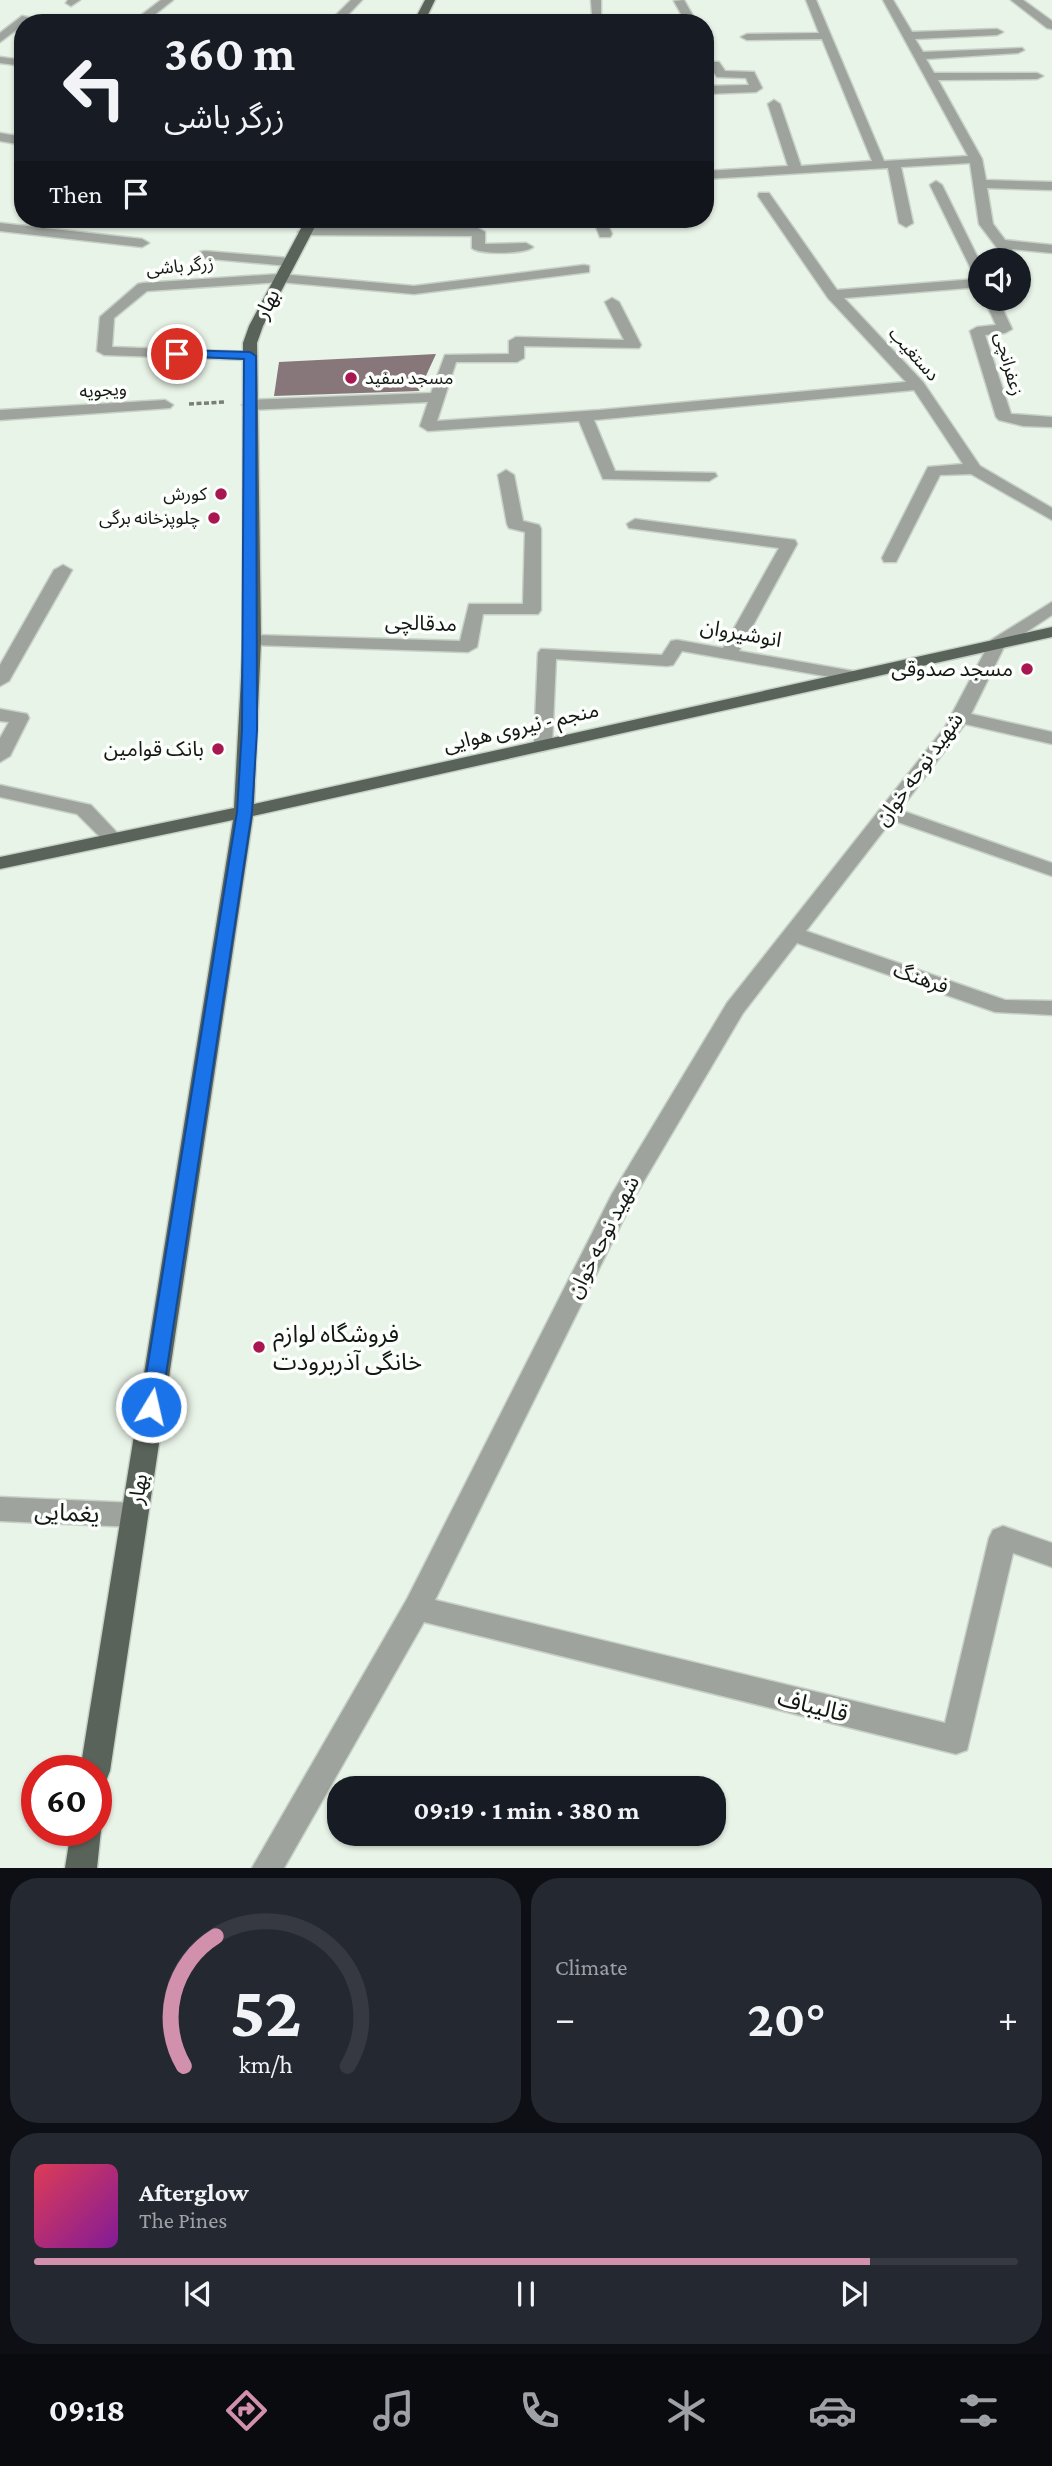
<!DOCTYPE html>
<meta charset="utf-8">
<style>
:root{--surface:#171b24;--page:#242831;--text:#f1f3f6;--muted:#9ea1a6;--line:#363941;--accent:#d190ab}
body{margin:0;font-family:"Crimson Pro","Noto Sans Arabic",serif;background:var(--page);color:var(--text);height:100vh;display:flex;flex-direction:column;font-size:26px;white-space:nowrap}
*{box-sizing:border-box;margin:0}
p{font-size:23px;color:var(--muted)}
.icon{flex:none;width:38px;height:38px;fill:none;stroke:currentColor;stroke-width:2;stroke-linecap:round;stroke-linejoin:round}
.map{position:relative;height:1868px;overflow:hidden}
.sheet{display:flex;flex-direction:column;gap:10px;padding:10px;background:#0d0f14;flex:1}
.sheet>*{flex:none}
.guide{position:absolute;left:14px;top:14px;width:700px;height:214px;border-radius:28px;box-shadow:0 2px 5px #0004;background:#171b24;color:var(--text);overflow:hidden}
.tools{position:absolute;left:968px;top:248px;display:grid;gap:14px}
.tools a{display:grid;place-items:center;width:63px;height:63px;border-radius:50%;background:var(--surface);box-shadow:0 2px 5px #0004;font-size:35px}
.speed{position:absolute;left:21px;top:1755px;display:flex;gap:14px;font-size:35px;font-weight:700;text-align:center}
.speed>*{display:grid;place-content:center;width:91px;height:91px;border-radius:50%;background:var(--surface);box-shadow:0 2px 5px #0004;line-height:1}
.speed .limit{border:10px solid #d22;background:#fff;color:#111}
.pin{position:absolute;display:grid;place-items:center;width:60px;height:60px;color:#fff;margin:-30px;border:4px solid #fff;border-radius:50%;box-shadow:0 2px 7px #0007}
.me{position:absolute;width:77px;margin:-38px;rotate:9deg;stroke-linejoin:round;filter:drop-shadow(0 0 5px #0008)}
.turn{display:flex;align-items:center;gap:24px;height:147px;padding:0 35px;font-size:32px}
.turn .icon{width:91px;height:91px;stroke-width:2.5}
.turn b{display:block;font-size:49px;line-height:60px}
.then{display:flex;align-items:center;height:66px;padding:0 35px;background:#0003;gap:14px;font-size:26px}
.big{font-size:52px;font-weight:700;line-height:1.1}
.sheet .tile{flex:1;display:flex;flex-direction:column;justify-content:center;gap:10px;min-width:0;padding:0 24px;border-radius:28px;background:var(--page)}
.sheet .dial{align-items:center;gap:0}
.dial svg{height:182px;overflow:visible;fill:none;stroke:var(--line);stroke-width:7;stroke-linecap:round;text-anchor:middle}
.dial text{fill:var(--text);stroke:none}
.song{display:flex;align-items:center;gap:21px}
.cover{width:84px;height:84px;border-radius:10px;background:linear-gradient(135deg,hsl(350 70% 55%),hsl(290 70% 35%))}
.played{height:7px;border-radius:4px;background:linear-gradient(90deg,var(--accent) 85%,var(--line) 85%)}
.keys{display:flex;justify-content:space-around;direction:ltr}
.heat{display:flex;justify-content:space-between;align-items:center;font-size:38px;direction:ltr}
.sheet .tiles{flex:1;display:grid;gap:10px;grid-template-columns:1fr 1fr}
.tile:last-child{grid-column:span 2}
.trip{position:absolute;left:327px;top:1776px;width:399px;height:70px;border-radius:28px;background:var(--surface);box-shadow:0 2px 5px #0004;font-weight:700;line-height:70px;text-align:center}
.tab-bar{display:flex;height:112px;justify-content:space-around;align-items:center;background:#090b0e;color:var(--muted)}
.tab-bar .icon{width:49px;height:49px}
.tab-bar .selected{color:var(--accent)}
.tab-bar b{font-size:32px;color:var(--text)}
.map>svg:first-child{display:block}
.building{fill:#87777a}
.lines{fill:none;stroke-linecap:round;stroke-linejoin:round}
.minor-casing{stroke:#c7d1c6;stroke-width:3}
.major-casing{stroke:#c7d1c6;stroke-width:3}
.path{stroke:#787f77;stroke-width:3.5;stroke-dasharray:5 2.5;stroke-linecap:butt}
.minor{fill:#9ea39d;fill-rule:evenodd}
.major{fill:#5a635a;fill-rule:evenodd}
.route{fill:#1a73e8;stroke:#114b97;stroke-width:2}
.poi-dot{fill:#a91750;stroke:#fcfffc;stroke-width:2.5}
.labels{text-anchor:middle;dominant-baseline:central;stroke-width:7;stroke-linejoin:round;paint-order:stroke}
.far-street-label{font-size:18px;fill:#141814;stroke:#fcfffc}
.far-poi-label{font-size:18px;fill:#141814;stroke:#fcfffc;text-anchor:end}
.street-label{font-size:21px;fill:#141814;stroke:#fcfffc}
.poi-label{font-size:21px;fill:#141814;stroke:#fcfffc;text-anchor:end}
.near-poi-label{font-size:24px;fill:#141814;stroke:#fcfffc;text-anchor:start}
.near-street-label{font-size:24px;fill:#141814;stroke:#fcfffc}
</style>
<div class="map">
<svg width="1052" height="1868" viewBox="0 0 1052 1868">
<rect width="100%" height="100%" fill="#e9f4e8"/>
<!-- building -->
<polygon class="building" points="436,354 419,391 274,396 279,362"/>
<g class="lines">
<defs>
<g id="minor">
<polygon points="68,0 80,0 71,6 66,3"/>
<polygon points="161,0 173,0 144,23 131,23"/>
<polygon points="351,0 362,0 340,23 328,23"/>
<polygon points="591,0 601,0 601,16 592,14"/>
<polygon points="806,0 816,0 884,161 968,156 883,0 893,0 912,32 997,29 1003,32 997,35 915,39 923,52 1022,48 1024,50 1018,53 926,59 934,73 1037,73 1043,76 1037,79 938,80 982,159 986,180 1052,182 1052,190 987,188 993,224 1005,240 1052,245 1052,253 1012,249 1021,261 1018,264 1018,261 1007,261 979,224 970,163 901,167 913,223 906,227 899,223 888,168 705,179 705,171 788,166 768,104 774,100 780,104 801,166 872,161 822,39 747,40 741,37 747,34 819,33"/>
<polygon points="1011,0 1023,0 1052,21 1052,29 1047,28"/>
<polygon points="674,1 684,0 697,23 686,23"/>
<polygon points="22,16 32,18 0,42 0,33"/>
<polygon points="0,57 23,60 23,66 0,63"/>
<polygon points="705,62 719,62 725,71 754,72 762,88 756,92 705,94 705,86 749,85 746,78 717,77 711,68 705,68"/>
<polygon points="0,133 23,137 23,145 0,141"/>
<polygon points="936,181 942,185 980,262 980,287 844,298 923,382 980,466 1052,508 1052,520 971,474 940,475 898,558 896,562 884,562 882,558 928,467 963,464 914,390 594,420 615,471 715,473 717,476 709,481 603,479 579,421 428,431 420,426 428,402 250,410 242,405 250,400 431,393 445,355 509,354 509,341 516,337 624,340 605,302 612,298 619,302 641,345 639,348 524,346 524,358 517,362 456,362 437,421 600,410 906,382 828,298 758,196 759,193 769,193 837,290 976,279 930,185"/>
<polygon points="593,219 605,219 612,234 610,237 600,237"/>
<polygon points="0,223 142,239 149,243 142,247 0,231"/>
<path d="M 305,228 L 478,228 L 485,232 L 485,244 L 526,243 L 533,247 C 525,254 480,255 472,248 L 472,236 L 300,235 L 298,232 Z"/>
<polygon points="205,251 289,258 296,262 289,266 200,258 200,252"/>
<polygon points="584,265 589,266 589,272 414,294 280,282 147,291 114,318 112,347 250,352 257,356 250,360 104,355 97,351 100,317 138,284 143,283 280,274 414,286"/>
<polygon points="984,299 998,299 1012,329 1005,333 985,335 1011,414 1052,417 1052,427 1023,426 999,420 996,417 970,331 977,327 996,325"/>
<polygon points="165,400 173,405 170,408 0,420 0,410"/>
<polygon points="506,470 514,475 523,521 539,525 541,529 541,610 538,614 483,614 477,647 468,652 252,645 243,640 252,635 460,641 469,604 523,604 525,532 509,528 507,524 498,475"/>
<polygon points="635,519 795,540 797,544 739,651 853,671 862,676 859,680 853,681 682,651 673,665 667,666 556,659 552,745 543,751 536,749 534,745 538,653 541,649 662,655 671,641 677,640 723,648 779,548 629,528 627,524"/>
<polygon points="63,565 72,570 9,681 0,686 0,665 54,570"/>
<polygon points="1052,602 1052,615 1004,647 971,714 1052,732 1052,744 965,724 900,810 1052,863 1052,876 892,820 806,931 1005,1000 1052,1001 1052,1015 995,1012 797,943 743,1013 635,1196 435,1600 945,1723 989,1538 993,1530 1003,1526 1052,1543 1052,1567 1013,1553 967,1750 956,1754 424,1622 284,1868 252,1868 407,1599 612,1194 727,1003 945,727 991,640"/>
<polygon points="0,709 27,714 29,718 10,756 0,762 0,738 9,722 0,721"/>
<polygon points="0,785 91,805 123,839 120,843 106,843 77,814 0,797"/>
<polygon points="0,1497 134,1503 144,1507 148,1515 144,1523 134,1527 0,1521"/>
</g>
<g id="major">
<polygon points="425,0 435,0 424,23 413,23"/>
<polygon points="306,219 319,219 263,326 257,343 261,640 254,804 1052,627 1052,637 253,816 110,1771 106,1781 96,1785 96,1771 80,1771 233,820 0,869 0,857 234,808 243,640 243,343 249,326"/>
<polygon points="97,1820 101,1830 97,1868 65,1868 71,1830 96,1830"/>
</g>
</defs>
<!-- minor casing -->
<use href="#minor" class="minor-casing"/>
<!-- major casing -->
<use href="#major" class="major-casing"/>
<!-- path -->
<polyline class="path" points="189,404 225,402"/>
<!-- minor -->
<use href="#minor" class="minor"/>
<!-- major -->
<use href="#major" class="major"/>
</g>
<!-- route -->
<polygon class="route" points="177,350 250,352 256,356 257,730 252,812 161,1407 158,1413 151,1415 144,1413 141,1407 237,812 242,730 244,359 173,356 172,354"/>
<!-- markers -->
<g class="poi-dot">
<circle cx="351" cy="378" r="7"/>
<circle cx="221" cy="494" r="7"/>
<circle cx="214" cy="518" r="7"/>
<circle cx="1027" cy="669" r="7"/>
<circle cx="218" cy="749" r="7"/>
<circle cx="259" cy="1347" r="7"/>
</g>
<g class="labels">
<!-- far-street labels -->
<g class="far-street-label">
<text transform="translate(180 266) rotate(-5)">زرگر باشی</text>
<text transform="translate(914 354) rotate(48)">دستغیب</text>
<text transform="translate(1009 364) rotate(75)">زعفرانچی</text>
<text transform="translate(103 390) rotate(-4)">ویجویه</text>
</g>
<!-- far-poi labels -->
<g class="far-poi-label">
<text x="365" y="378" text-anchor="start">مسجد سفید</text>
<text x="207" y="494">کورش</text>
<text x="200" y="518">چلوپزخانه برگی</text>
</g>
<!-- street labels -->
<g class="street-label">
<text transform="translate(267 304) rotate(-63)">بهار</text>
<text transform="translate(421 623) rotate(2)">مدقالچی</text>
<text transform="translate(741 633) rotate(10)">انوشیروان</text>
<text transform="translate(521 727) rotate(-13)">منجم - نیروی هوایی</text>
<text transform="translate(919 769) rotate(-54)">شهید نوحه خوان</text>
<text transform="translate(921 978) rotate(19)">فرهنگ</text>
<text transform="translate(603 1237) rotate(-63)">شهید نوحه خوان</text>
<text transform="translate(138 1489) rotate(-81)">بهار</text>
</g>
<!-- poi labels -->
<g class="poi-label">
<text x="1013" y="669">مسجد صدوقی</text>
<text x="204" y="749">بانک قوامین</text>
</g>
<!-- near-poi labels -->
<g class="near-poi-label">
<text x="273" y="1333">فروشگاه لوازم<tspan x="273" dy="28">خانگی آذربرودت</tspan></text>
</g>
<!-- near-street labels -->
<g class="near-street-label">
<text transform="translate(67 1512) rotate(3)">یغمایی</text>
<text transform="translate(813 1705) rotate(14)">قالیباف</text>
</g>
</g>
</svg>
<div class="tools">
<a><svg class="icon" aria-label="sound" viewBox="0 0 24 24"><path d="M4 9h4l5-4v14l-5-4H4zM17 9q2 3 0 6"/></svg></a>
</div>
<div class="speed"><div class="limit">60</div></div>
<div class="pin" style="left:177px;top:354px;background:#d93025"><svg class="icon" aria-label="arrive" viewBox="0 0 24 24"><path d="M6 21V4h12l-3 4 3 4H6"/></svg></div>
<svg class="me" style="left:151px;top:1407px" viewBox="-20 -20 40 40"><circle r="17" fill="#1a73e8" stroke="#fff" stroke-width="3"/><path d="M0-11L8 9 0 5-8 9z" fill="#fff"/></svg>
<div class="trip">09:19 · 1 min · 380 m</div>
<div class="guide">
<div class="turn"><svg class="icon" aria-label="left" viewBox="0 0 24 24"><path d="M17 20v-9H6M10 6l-5 5 5 5"/></svg><div><b>360 m</b>زرگر باشی</div></div>
<div class="then">Then<svg class="icon" aria-label="arrive" viewBox="0 0 24 24"><path d="M6 21V4h12l-3 4 3 4H6"/></svg></div>
</div>
</div>
<section class="sheet">
<div class="tiles">
<div class="tile dial"><svg viewBox="0 0 100 80">
<path d="M14 69A42 42 0 1 1 86 69"/>
<path d="M14 69A42 42 0 0 1 28 12" stroke="#d190ab"/>
<text x="50" y="56" font-size="32" font-weight="700">52</text>
<text x="50" y="72" font-size="11">km/h</text>
</svg></div>
<div class="tile"><p>Climate</p>
<div class="heat"><a>−</a><b class="big">20°</b><a>+</a></div>
</div>
<div class="tile">
<div class="song"><i class="cover"></i><div><b>Afterglow</b><p>The Pines</p></div></div>
<div class="played"></div>
<div class="keys"><svg class="icon" aria-label="previous" viewBox="0 0 24 24"><path d="M18 5L8 12l10 7zM5 5v14"/></svg><svg class="icon" aria-label="pause" viewBox="0 0 24 24"><path d="M8 5v14M16 5v14"/></svg><svg class="icon" aria-label="next" viewBox="0 0 24 24"><path d="M6 5l10 7-10 7zM19 5v14"/></svg></div>
</div>
</div>
</section>
<nav class="tab-bar">
<b>09:18</b>
<svg class="icon selected" aria-label="directions" viewBox="0 0 24 24"><path d="M12 3l9 9-9 9-9-9zM9 14v-3h6M13 9l2 2-2 2"/></svg>
<svg class="icon" aria-label="music" viewBox="0 0 24 24"><path d="M9 18V5l10-2v13"/><circle cx="6" cy="18" r="3"/><circle cx="16" cy="16" r="3"/></svg>
<svg class="icon" aria-label="phone" viewBox="0 0 24 24"><path d="M5 4h4l2 5-3 2q2 4 5 5l2-3 5 2v4C11 20 4 13 5 4z"/></svg>
<svg class="icon" aria-label="climate" viewBox="0 0 24 24"><path d="M12 3v18M4 7l16 10M4 17L20 7"/></svg>
<svg class="icon" aria-label="car" viewBox="0 0 24 24"><path d="M5 17H2v-5l4-1 3-4h7l3 4 3 1v5h-3M9 17h6M6 11h13"/><circle cx="7" cy="17" r="2"/><circle cx="17" cy="17" r="2"/></svg>
<svg class="icon" aria-label="filters" viewBox="0 0 24 24"><path d="M4 7h16M4 17h16"/><circle cx="9" cy="7" r="2"/><circle cx="15" cy="17" r="2"/></svg>
</nav>
